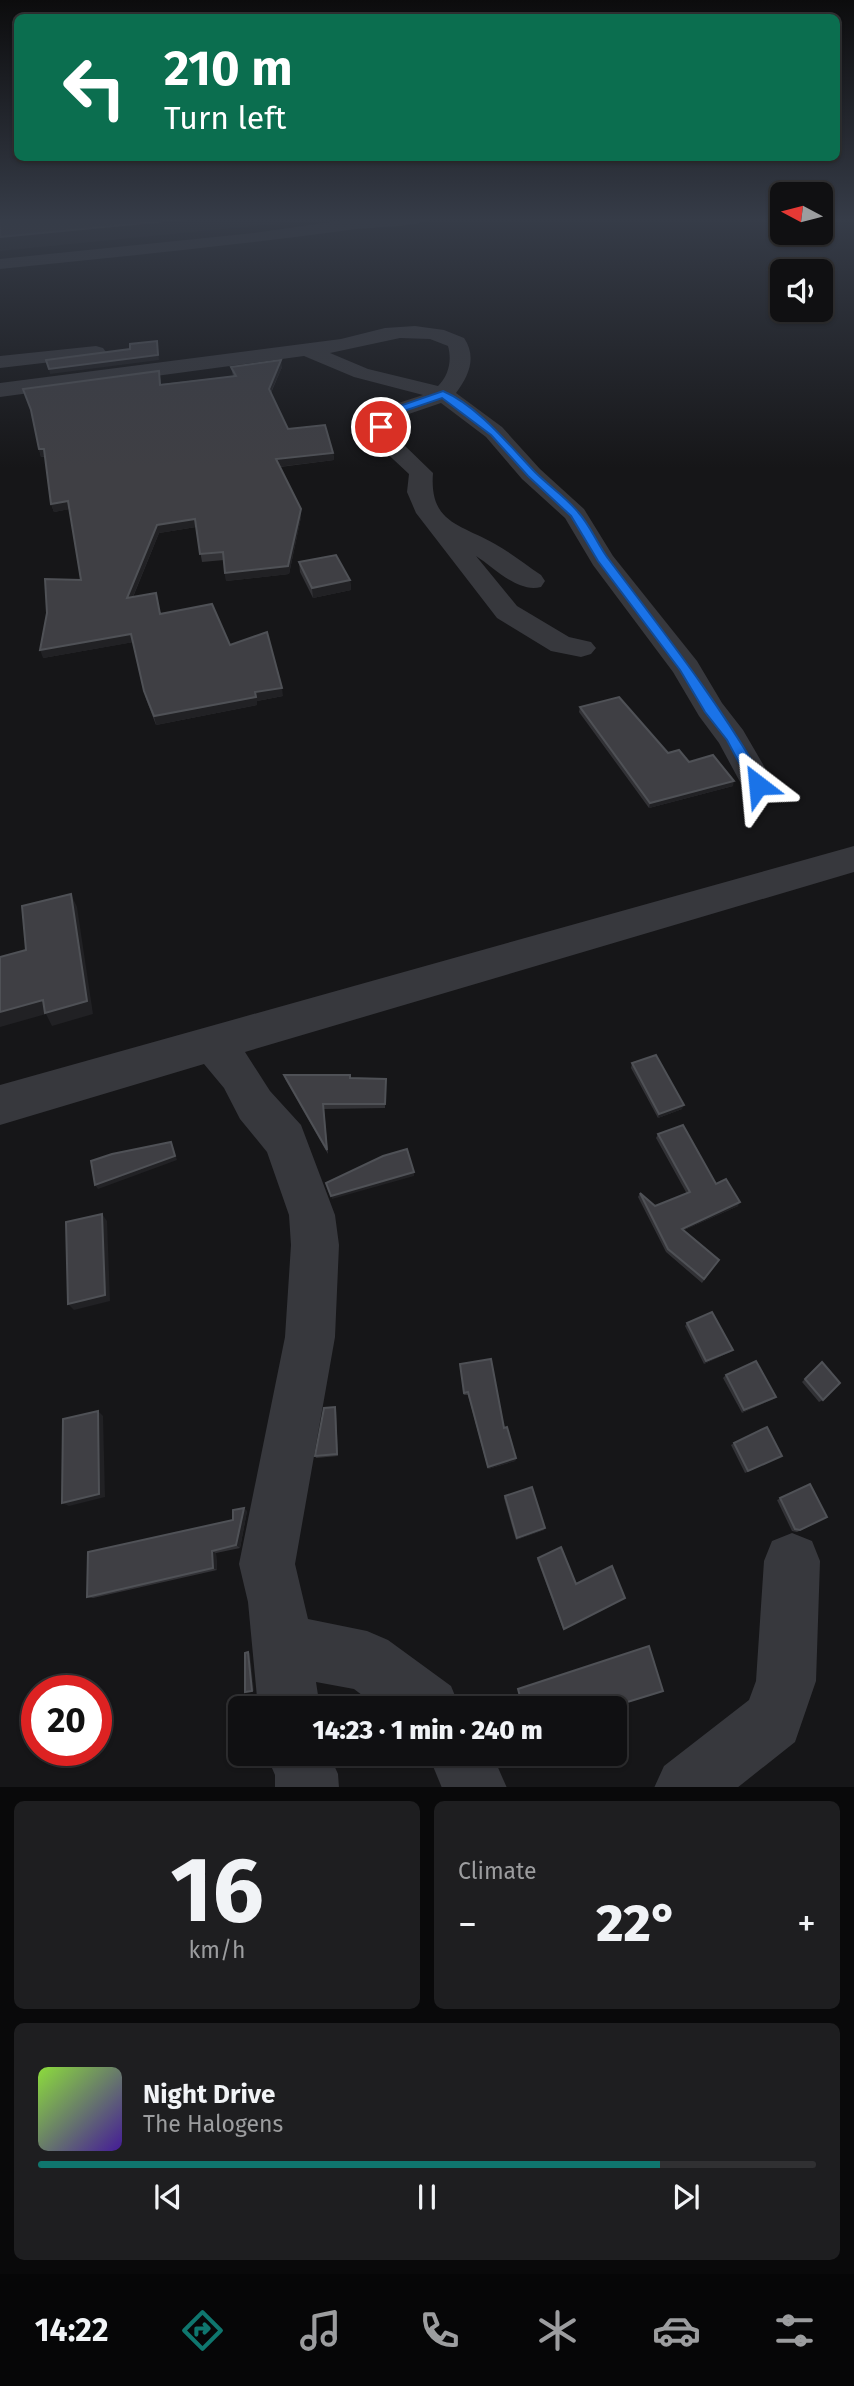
<!DOCTYPE html>
<meta charset="utf-8">
<style>
:root{--surface:#101012;--page:#1e1e20;--text:#f1f3f6;--muted:#9c9d9f;--line:#303032;--accent:#0f766e}
body{margin:0;font-family:"Fira Sans",sans-serif;background:var(--page);color:var(--text);height:100vh;display:flex;flex-direction:column;font-size:26px;white-space:nowrap}
*{box-sizing:border-box;margin:0}
p{font-size:23px;color:var(--muted)}
.icon{flex:none;width:38px;height:38px;fill:none;stroke:currentColor;stroke-width:2;stroke-linecap:round;stroke-linejoin:round}
.map{position:relative;height:1787px;overflow:hidden}
.side{display:flex;flex-direction:column;gap:14px;padding:14px;background:#09090a;flex:1}
.side>*{flex:none}
.hud{position:absolute;left:14px;top:14px;width:826px;height:147px;border-radius:10px;box-shadow:0 2px 5px #0004,0 0 0 2px var(--line);background:#0b6e4f;color:#fff;overflow:hidden}
.needle{width:46px;rotate:277deg}
.buttons{position:absolute;left:770px;top:182px;display:grid;gap:14px}
.buttons a{display:grid;place-items:center;width:63px;height:63px;border-radius:10px;background:var(--surface);box-shadow:0 2px 5px #0004,0 0 0 2px var(--line);font-size:35px}
.speed{position:absolute;left:21px;top:1675px;display:flex;gap:14px;font-size:35px;font-weight:700;text-align:center}
.speed>*{display:grid;place-content:center;width:91px;height:91px;border-radius:50%;background:var(--surface);box-shadow:0 2px 5px #0004,0 0 0 2px var(--line);line-height:1}
.speed .limit{border:10px solid #d22;background:#fff;color:#111}
.pin{position:absolute;display:grid;place-items:center;width:60px;height:60px;color:#fff;margin:-30px;border:4px solid #fff;border-radius:50%;box-shadow:0 2px 7px #0007}
.me{position:absolute;width:77px;margin:-38px;rotate:331deg;stroke-linejoin:round;filter:drop-shadow(0 0 5px #0008)}
.turn{display:flex;align-items:center;gap:24px;height:147px;padding:0 35px;font-size:32px}
.turn .icon{width:91px;height:91px;stroke-width:2.5}
.turn b{display:block;font-size:49px;line-height:60px}
.big{font-size:52px;font-weight:800;line-height:1.1}
.side .card{flex:1;display:flex;flex-direction:column;justify-content:center;gap:10px;min-width:0;padding:0 24px;border-radius:10px;background:var(--page)}
.side .dial{align-items:center;gap:0}
.dial b{font-size:91px;line-height:1}
.song{display:flex;align-items:center;gap:21px}
.cover{width:84px;height:84px;border-radius:10px;background:linear-gradient(135deg,hsl(90 70% 55%),hsl(260 70% 35%))}
.played{height:7px;border-radius:4px;background:linear-gradient(90deg,var(--accent) 80%,var(--line) 80%)}
.keys{display:flex;justify-content:space-around;direction:ltr}
.heat{display:flex;justify-content:space-between;align-items:center;font-size:38px;direction:ltr}
.side .tiles{flex:1;display:grid;gap:14px;grid-template-columns:1fr 1fr}
.card:last-child{grid-column:span 2}
.trip{position:absolute;left:228px;top:1696px;width:399px;height:70px;border-radius:10px;background:var(--surface);box-shadow:0 2px 5px #0004,0 0 0 2px var(--line);font-weight:800;line-height:70px;text-align:center}
.tabs{display:flex;height:112px;justify-content:space-around;align-items:center;background:#060607;color:var(--muted)}
.tabs .icon{width:49px;height:49px}
.tabs .selected{color:var(--accent)}
.tabs b{font-size:32px;color:var(--text)}
.map>svg:first-child{display:block}
.lines{fill:none;stroke-linecap:round;stroke-linejoin:round}
.minor{fill:#37383d;fill-rule:evenodd}
.wall{fill:#323236}
.shaded-wall{fill:#212124}
.building{fill:#3f3f44;stroke:#4f5156;stroke-width:2}
.route{fill:#1a73e8;stroke:#114b97;stroke-width:2}
</style>
<div class="map">
<svg width="854" height="1788" viewBox="0 0 854 1788">
<rect width="100%" height="100%" fill="#161618"/>
<g class="lines">
<!-- minor -->
<g class="minor">
<path d="M 359,218 L 432,218 C 424,227 366,227 349,230 C 233,246 117,257 0,269 L 0,259 L 254,233 Z"/>
<path d="M 415,326 L 444,330 L 464,338 C 477,357 469,376 456,393 L 502,427 L 540,469 L 584,509 L 613,556 L 697,661 L 722,703 L 743,730 L 775,785 L 770,793 L 758,797 L 746,793 L 719,743 L 699,716 L 673,672 L 593,565 L 565,518 L 522,479 L 486,437 L 441,403 L 397,418 L 392,427 L 401,442 L 433,473 C 429,523 460,524 495,544 C 511,553 526,565 541,575 L 545,581 L 541,587 C 517,593 495,568 476,556 L 517,606 L 569,637 L 591,642 L 596,648 L 591,654 L 581,657 L 551,651 L 497,618 L 416,513 L 407,492 L 409,474 L 379,446 L 370,427 L 380,409 L 423,395 L 354,377 L 304,356 L 0,397 L 0,383 L 341,339 L 385,328 ZM 400,338 L 430,339 L 448,346 C 452,360 449,375 438,386 L 368,369 L 330,353 Z"/>
<polygon points="96,346 103,348 106,352 103,356 0,368 0,356"/>
<polygon points="854,846 854,872 245,1052 270,1091 301,1125 335,1215 339,1245 335,1337 295,1564 308,1619 367,1631 388,1640 451,1686 460,1708 379,1708 354,1689 316,1682 320,1708 258,1708 248,1602 239,1564 285,1337 291,1245 289,1215 267,1152 240,1119 224,1088 204,1064 0,1125 0,1085"/>
<polygon points="792,1533 812,1541 820,1561 816,1681 795,1742 737,1788 654,1788 664,1766 749,1700 756,1681 764,1561 772,1541"/>
<polygon points="266,1754 329,1754 338,1774 339,1788 275,1788 275,1775"/>
<polygon points="428,1754 492,1754 507,1788 442,1788"/>
</g>
</g>
<!-- wall -->
<g class="wall">
<polygon points="231,367 282,367 271,393 288,429 333,453 334,460 280,467 301,509 301,517 289,574 226,581 224,560 202,562 196,527 159,533 133,597 160,614 230,645 283,696 257,701 257,705 156,725 146,699 133,642 43,658 81,580 69,509 54,512 51,504 45,457 41,457 39,449 159,371 161,384 233,376"/>
<polygon points="299,562 350,580 351,590 313,598 300,572"/>
<polygon points="580,707 668,753 689,762 733,786 649,808 579,712"/>
<polygon points="632,1063 682,1109 658,1118 631,1068"/>
<polygon points="284,1075 386,1079 385,1108 324,1109 328,1154 285,1079"/>
<polygon points="658,1134 716,1184 738,1206 684,1230 719,1260 702,1283 666,1252 638,1197 640,1193 655,1206 687,1194 656,1138"/>
<polygon points="687,1323 730,1352 704,1364 685,1326"/>
<polygon points="822,1362 823,1400 819,1402 802,1382"/>
<polygon points="460,1364 504,1428 516,1458 515,1461 488,1469 468,1395 464,1395"/>
<polygon points="726,1375 776,1397 773,1399 742,1413 723,1378"/>
<polygon points="336,1409 338,1456 316,1458 315,1456"/>
<polygon points="734,1443 782,1456 745,1473 731,1445"/>
<polygon points="810,1484 827,1517 797,1532 792,1531 777,1500"/>
<polygon points="505,1496 544,1530 516,1540 504,1498"/>
<polygon points="247,1511 240,1548 216,1553 217,1570 93,1598 87,1597 233,1520"/>
<polygon points="538,1558 576,1584 625,1598 563,1629 537,1559"/>
</g>
<!-- shaded-wall -->
<g class="shaded-wall">
<polygon points="197,218 334,218 0,251 0,237"/>
<polygon points="157,341 159,360 50,374 49,369 158,355"/>
<polygon points="281,360 282,367 269,396 269,389"/>
<polygon points="39,449 44,449 47,456 41,457"/>
<polygon points="333,453 334,460 277,467 276,459"/>
<polygon points="68,501 70,509 54,512 51,504"/>
<polygon points="301,509 301,517 289,574 226,581 225,573"/>
<polygon points="195,519 196,527 159,533 129,606 127,598 157,525"/>
<polygon points="350,580 351,590 313,598 312,588"/>
<polygon points="131,634 134,642 43,658 40,650"/>
<polygon points="282,688 283,696 257,701 257,705 156,725 154,716 255,692"/>
<polygon points="734,781 733,786 649,808 650,803"/>
<polygon points="71,894 77,907 93,1014 52,1026 46,1014 0,1027 0,1012 43,1000"/>
<polygon points="684,1105 682,1109 658,1118 659,1114"/>
<polygon points="171,1142 177,1160 98,1189 95,1185"/>
<polygon points="414,1172 414,1176 332,1199 331,1196"/>
<polygon points="740,1202 738,1206 680,1232 682,1229"/>
<polygon points="102,1214 107,1221 110,1301 74,1310 68,1304"/>
<polygon points="733,1350 730,1352 704,1364 706,1361"/>
<polygon points="776,1397 773,1399 742,1413 744,1410"/>
<polygon points="98,1411 103,1416 105,1497 69,1506 62,1503"/>
<polygon points="516,1458 515,1461 488,1469 488,1467"/>
<polygon points="244,1508 247,1511 240,1548 236,1545"/>
<polygon points="545,1528 544,1530 516,1540 517,1538"/>
<polygon points="212,1551 216,1553 217,1570 213,1568"/>
<polygon points="248,1652 250,1653 254,1691 252,1691"/>
</g>
<!-- building -->
<g class="building">
<polygon points="0,218 197,218 0,237"/>
<polygon points="157,341 158,355 49,369 46,360 130,349 130,344"/>
<polygon points="281,360 269,389 288,429 325,425 333,453 276,459 301,509 288,566 225,573 223,552 200,554 195,519 157,525 127,598 156,593 160,614 212,604 230,645 267,632 282,688 255,692 256,697 154,716 144,691 131,634 40,650 47,613 45,579 81,580 68,501 51,504 44,449 39,449 31,410 23,389 159,371 160,385 236,376 231,367"/>
<polygon points="336,555 350,580 312,588 299,562"/>
<polygon points="619,697 668,753 679,750 689,762 713,755 734,781 650,803 580,707"/>
<polygon points="71,894 87,1001 45,1013 43,1000 0,1012 0,957 26,950 22,906"/>
<polygon points="656,1055 684,1105 659,1114 632,1063"/>
<polygon points="284,1075 350,1075 350,1078 386,1079 385,1104 323,1104 327,1150"/>
<polygon points="683,1125 716,1184 726,1179 740,1202 682,1229 719,1260 704,1279 668,1249 640,1193 655,1206 690,1192 658,1134"/>
<polygon points="171,1142 175,1156 95,1185 91,1161 112,1154"/>
<polygon points="407,1149 414,1172 331,1196 326,1183 383,1156"/>
<polygon points="102,1214 105,1295 68,1304 66,1222"/>
<polygon points="712,1312 733,1350 706,1361 687,1323"/>
<polygon points="491,1359 504,1428 507,1427 516,1458 488,1467 468,1392 464,1393 460,1364"/>
<polygon points="756,1361 776,1397 744,1410 726,1375"/>
<polygon points="822,1362 840,1383 823,1400 805,1379"/>
<polygon points="335,1407 337,1454 315,1456 324,1408"/>
<polygon points="98,1411 99,1494 62,1503 63,1419"/>
<polygon points="767,1427 782,1456 748,1471 734,1443"/>
<polygon points="810,1484 827,1517 800,1530 795,1529 780,1498"/>
<polygon points="532,1487 545,1528 517,1538 505,1496"/>
<polygon points="244,1508 236,1545 212,1551 213,1568 87,1597 88,1552 233,1520 233,1510"/>
<polygon points="561,1547 576,1584 612,1566 625,1598 564,1629 538,1558"/>
<polygon points="649,1646 663,1691 608,1708 523,1708 518,1689"/>
<polygon points="248,1652 252,1691 245,1692 245,1653"/>
</g>
<!-- sky -->
<linearGradient id="sky" x2="0" y2="1"><stop stop-color="#0c0c0d"/><stop offset="0.47" stop-color="#363c48"/><stop offset="1" stop-color="#363c48" stop-opacity="0"/></linearGradient>
<rect width="854" height="468" fill="url(#sky)"/>
<!-- route -->
<path class="route" d="M 443,391 C 478,406 509,445 535,472 C 549,486 566,497 578,512 C 591,526 598,546 610,561 C 665,634 721,705 766,785 L 763,789 L 753,789 L 727,740 L 705,712 L 680,670 L 598,561 L 571,516 L 528,476 L 491,435 L 442,398 L 392,415 L 385,429 L 376,427 L 385,411 Z"/>
</svg>
<div class="buttons">
<a><svg class="needle" viewBox="-14 -14 28 28"><path d="M0-13l5 13h-10z" fill="#e53935"/><path d="M0 13l5-13h-10z" fill="#9c9d9f"/></svg></a>
<a><svg class="icon" aria-label="sound" viewBox="0 0 24 24"><path d="M4 9h4l5-4v14l-5-4H4zM17 9q2 3 0 6"/></svg></a>
</div>
<div class="speed"><div class="limit">20</div></div>
<div class="pin" style="left:381px;top:427px;background:#d93025"><svg class="icon" aria-label="arrive" viewBox="0 0 24 24"><path d="M6 21V4h12l-3 4 3 4H6"/></svg></div>
<svg class="me" style="left:758px;top:785px" viewBox="-20 -20 40 40"><path d="M0-17L14 15 0 8-14 15z" fill="#1a73e8" stroke="#fff" stroke-width="4"/></svg>
<div class="trip">14:23 · 1 min · 240 m</div>
<div class="hud">
<div class="turn"><svg class="icon" aria-label="left" viewBox="0 0 24 24"><path d="M17 20v-9H6M10 6l-5 5 5 5"/></svg><div><b>210 m</b>Turn left</div></div>
</div>
</div>
<section class="side">
<div class="tiles">
<div class="card dial"><b>16</b><p>km/h</p></div>
<div class="card"><p>Climate</p>
<div class="heat"><a>−</a><b class="big">22°</b><a>+</a></div>
</div>
<div class="card">
<div class="song"><i class="cover"></i><div><b>Night Drive</b><p>The Halogens</p></div></div>
<div class="played"></div>
<div class="keys"><svg class="icon" aria-label="previous" viewBox="0 0 24 24"><path d="M18 5L8 12l10 7zM5 5v14"/></svg><svg class="icon" aria-label="pause" viewBox="0 0 24 24"><path d="M8 5v14M16 5v14"/></svg><svg class="icon" aria-label="next" viewBox="0 0 24 24"><path d="M6 5l10 7-10 7zM19 5v14"/></svg></div>
</div>
</div>
</section>
<nav class="tabs">
<b>14:22</b>
<svg class="icon selected" aria-label="directions" viewBox="0 0 24 24"><path d="M12 3l9 9-9 9-9-9zM9 14v-3h6M13 9l2 2-2 2"/></svg>
<svg class="icon" aria-label="music" viewBox="0 0 24 24"><path d="M9 18V5l10-2v13"/><circle cx="6" cy="18" r="3"/><circle cx="16" cy="16" r="3"/></svg>
<svg class="icon" aria-label="phone" viewBox="0 0 24 24"><path d="M5 4h4l2 5-3 2q2 4 5 5l2-3 5 2v4C11 20 4 13 5 4z"/></svg>
<svg class="icon" aria-label="climate" viewBox="0 0 24 24"><path d="M12 3v18M4 7l16 10M4 17L20 7"/></svg>
<svg class="icon" aria-label="car" viewBox="0 0 24 24"><path d="M5 17H2v-5l4-1 3-4h7l3 4 3 1v5h-3M9 17h6M6 11h13"/><circle cx="7" cy="17" r="2"/><circle cx="17" cy="17" r="2"/></svg>
<svg class="icon" aria-label="filters" viewBox="0 0 24 24"><path d="M4 7h16M4 17h16"/><circle cx="9" cy="7" r="2"/><circle cx="15" cy="17" r="2"/></svg>
</nav>
